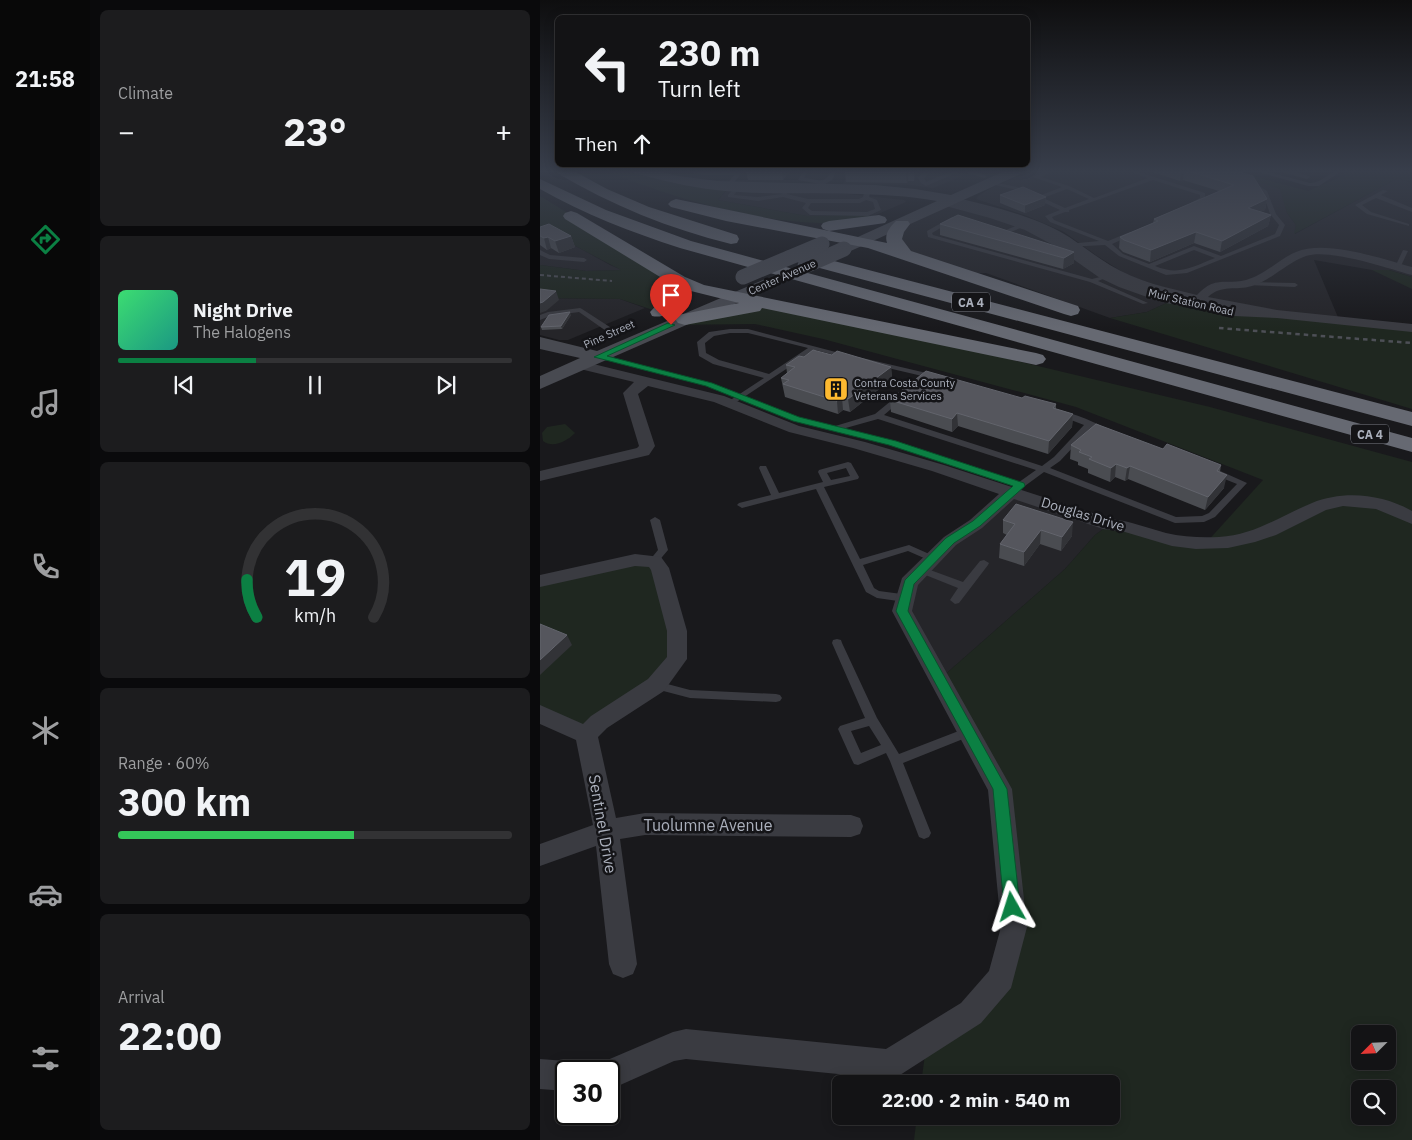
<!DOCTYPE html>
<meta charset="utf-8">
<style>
:root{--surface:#131315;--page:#1c1c1e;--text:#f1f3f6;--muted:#9d9ea0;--line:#323234;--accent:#0b8043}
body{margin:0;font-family:"IBM Plex Sans",sans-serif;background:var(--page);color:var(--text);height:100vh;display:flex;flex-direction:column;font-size:19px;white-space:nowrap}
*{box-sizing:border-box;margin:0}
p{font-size:16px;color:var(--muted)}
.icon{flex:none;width:28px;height:28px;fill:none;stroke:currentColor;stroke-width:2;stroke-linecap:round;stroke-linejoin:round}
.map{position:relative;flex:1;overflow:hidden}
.details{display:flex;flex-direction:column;gap:10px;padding:10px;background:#0a0a0c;width:450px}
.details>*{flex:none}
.top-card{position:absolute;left:15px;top:15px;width:475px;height:152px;border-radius:8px;box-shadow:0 2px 12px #0003,0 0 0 1px var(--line);background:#131315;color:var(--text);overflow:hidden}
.needle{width:32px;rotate:246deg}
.fabs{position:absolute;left:811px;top:1025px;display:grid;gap:10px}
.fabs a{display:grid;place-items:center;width:45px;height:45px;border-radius:8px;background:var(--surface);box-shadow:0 2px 12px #0003,0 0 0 1px var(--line);font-size:25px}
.speed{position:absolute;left:15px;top:1060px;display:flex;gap:10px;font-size:25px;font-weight:700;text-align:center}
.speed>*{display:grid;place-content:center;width:65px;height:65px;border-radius:50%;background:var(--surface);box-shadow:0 2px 12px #0003,0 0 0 1px var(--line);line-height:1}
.speed .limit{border:2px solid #111;border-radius:8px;background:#fff;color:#111}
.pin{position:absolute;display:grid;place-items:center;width:42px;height:42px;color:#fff;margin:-51px -21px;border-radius:50% 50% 50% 0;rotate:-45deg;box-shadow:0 0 5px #0007}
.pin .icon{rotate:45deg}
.me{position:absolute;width:55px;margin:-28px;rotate:354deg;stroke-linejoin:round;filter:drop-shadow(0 0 4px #0008)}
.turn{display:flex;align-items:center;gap:18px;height:105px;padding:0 20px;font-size:22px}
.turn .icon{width:65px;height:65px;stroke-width:2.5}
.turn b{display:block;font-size:35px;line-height:42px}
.then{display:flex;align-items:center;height:48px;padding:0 20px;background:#0003;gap:10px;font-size:19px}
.big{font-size:38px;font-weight:700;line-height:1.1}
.details .widget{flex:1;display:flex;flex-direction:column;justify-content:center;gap:8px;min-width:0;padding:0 18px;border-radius:8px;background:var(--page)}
.details .dial{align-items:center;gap:0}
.dial svg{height:130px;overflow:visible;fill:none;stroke:var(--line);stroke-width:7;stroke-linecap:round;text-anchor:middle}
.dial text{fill:var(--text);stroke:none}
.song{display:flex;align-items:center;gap:15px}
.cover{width:60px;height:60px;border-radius:8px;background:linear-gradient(135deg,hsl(140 70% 55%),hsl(170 70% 35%))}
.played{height:5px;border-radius:2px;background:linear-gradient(90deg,var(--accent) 35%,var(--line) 35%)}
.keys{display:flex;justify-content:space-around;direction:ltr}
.heat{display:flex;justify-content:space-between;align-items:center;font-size:28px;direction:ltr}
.charge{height:8px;border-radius:4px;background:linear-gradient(90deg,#34c759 60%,var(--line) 0)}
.trip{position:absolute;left:292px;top:1075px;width:288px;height:50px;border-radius:8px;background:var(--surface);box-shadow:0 2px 12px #0003,0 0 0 1px var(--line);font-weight:700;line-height:50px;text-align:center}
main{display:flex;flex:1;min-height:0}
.tabs{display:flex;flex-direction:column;width:90px;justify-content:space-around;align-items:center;background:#080808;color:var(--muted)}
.tabs .icon{width:35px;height:35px}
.tabs .on{color:var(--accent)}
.tabs b{font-size:22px;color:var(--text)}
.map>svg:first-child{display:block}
.built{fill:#252529}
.green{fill:#1f2720;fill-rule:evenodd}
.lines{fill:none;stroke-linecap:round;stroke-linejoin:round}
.lane{fill:#3a3b41;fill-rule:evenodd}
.street{fill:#3a3b41;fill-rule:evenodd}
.secondary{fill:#484a51;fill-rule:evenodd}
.highway{fill:#666972;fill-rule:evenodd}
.rail-far1{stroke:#4d4f56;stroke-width:2;stroke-dasharray:4 3;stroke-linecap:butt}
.rail{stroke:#4d4f56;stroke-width:2.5;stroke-dasharray:4.5 4;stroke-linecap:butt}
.secondary-bridge{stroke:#484a51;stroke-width:15}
.wall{fill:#4a4c51}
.shaded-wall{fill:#323337}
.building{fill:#55565d;stroke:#62646c}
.route{fill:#0b8043;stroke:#07532c}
.labels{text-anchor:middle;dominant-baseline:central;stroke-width:5;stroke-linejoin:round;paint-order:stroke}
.far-street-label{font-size:11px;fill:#abb0bc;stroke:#141417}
.far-poi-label{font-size:11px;fill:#abb0bc;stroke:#141417;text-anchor:start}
.shield{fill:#141417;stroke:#7e818a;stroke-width:1}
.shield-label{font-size:12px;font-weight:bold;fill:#abb0bc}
.street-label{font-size:14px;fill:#abb0bc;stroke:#141417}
.near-street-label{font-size:16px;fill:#abb0bc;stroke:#141417}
</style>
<main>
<nav class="tabs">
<b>21:58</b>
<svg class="icon on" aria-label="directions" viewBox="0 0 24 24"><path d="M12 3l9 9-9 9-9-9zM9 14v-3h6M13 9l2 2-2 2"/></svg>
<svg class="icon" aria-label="music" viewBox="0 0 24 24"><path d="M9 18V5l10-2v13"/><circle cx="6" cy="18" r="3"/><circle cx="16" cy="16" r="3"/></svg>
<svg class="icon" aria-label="phone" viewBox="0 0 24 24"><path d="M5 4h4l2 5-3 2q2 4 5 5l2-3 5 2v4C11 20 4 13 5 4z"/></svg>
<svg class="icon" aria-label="climate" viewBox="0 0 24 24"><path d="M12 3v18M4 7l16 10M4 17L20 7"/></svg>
<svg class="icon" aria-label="car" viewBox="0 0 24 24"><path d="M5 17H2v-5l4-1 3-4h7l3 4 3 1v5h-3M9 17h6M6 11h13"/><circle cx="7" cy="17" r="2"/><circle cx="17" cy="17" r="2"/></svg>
<svg class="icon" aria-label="filters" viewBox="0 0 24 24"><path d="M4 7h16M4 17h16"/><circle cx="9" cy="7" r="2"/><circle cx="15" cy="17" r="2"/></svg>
</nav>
<section class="details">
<div class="widget"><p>Climate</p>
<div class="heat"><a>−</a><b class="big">23°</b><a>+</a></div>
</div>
<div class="widget">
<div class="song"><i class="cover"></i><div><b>Night Drive</b><p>The Halogens</p></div></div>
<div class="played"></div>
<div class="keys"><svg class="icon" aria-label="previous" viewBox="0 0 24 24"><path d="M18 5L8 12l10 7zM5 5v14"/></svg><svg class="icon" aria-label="pause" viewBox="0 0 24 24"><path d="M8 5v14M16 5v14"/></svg><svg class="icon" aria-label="next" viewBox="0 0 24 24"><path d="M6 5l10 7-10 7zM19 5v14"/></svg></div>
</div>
<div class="widget dial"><svg viewBox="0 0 100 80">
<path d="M14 69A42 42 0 1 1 86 69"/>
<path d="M14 69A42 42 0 0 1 8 46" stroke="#0b8043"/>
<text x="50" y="56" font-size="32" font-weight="700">19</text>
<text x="50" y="72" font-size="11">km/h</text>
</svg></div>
<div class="widget"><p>Range · 60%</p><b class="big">300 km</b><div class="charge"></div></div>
<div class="widget"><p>Arrival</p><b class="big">22:00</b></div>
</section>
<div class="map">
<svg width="872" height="1140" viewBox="0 0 872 1140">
<rect width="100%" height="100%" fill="#19191c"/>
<!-- built -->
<g class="built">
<polygon points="310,170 411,170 427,174 393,188 371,185 303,184"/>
<polygon points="492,170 687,170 741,189 747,213 756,225 755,234 858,178 872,183 872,277 849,270 832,270 774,260 800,322 672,303 589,276 557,256 524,232 487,216 436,199 438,196 451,188"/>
<polygon points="186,191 307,194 364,200 366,202 331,217 325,215 267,216 178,200"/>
<polygon points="406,203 482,226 633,300 607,312 570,318 446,273 420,274 364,254 357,229"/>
<polygon points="5,229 70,265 82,270 46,271 0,265 0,231"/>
<polygon points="0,298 80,299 105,308 28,340 19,340 0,335"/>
<polygon points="471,492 569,525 555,535 525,569 400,679 362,611 369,583"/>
</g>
<!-- green -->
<g class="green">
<path d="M 64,170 L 99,170 L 119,176 L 187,189 L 178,200 L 267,216 L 325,215 L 331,217 C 315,219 297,223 281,223 C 214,222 126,196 64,170 Z"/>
<polygon points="691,170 768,191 805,175 805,170 872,170 872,183 858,178 754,234 756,225 747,213 740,189 713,180"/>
<polygon points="0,196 139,281 119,312 80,299 0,298 0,265 46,271 81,270 5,230 0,231"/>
<polygon points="832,270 849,270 872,277 872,289"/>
<polygon points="633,300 872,328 872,409 570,318 607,312"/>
<path d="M 250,307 L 670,407 L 872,462 L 872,1140 L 374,1140 L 377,1116 L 571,1116 L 571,1084 L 381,1084 L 387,1040 L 431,1013 L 474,927 L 460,789 L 400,679 L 525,569 L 555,535 L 569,525 L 665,544 L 723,480 L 536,407 L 283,339 L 215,324 L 131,325 L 193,309 ZM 820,1034 L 848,1034 L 848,1061 L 820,1061 ZM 820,1089 L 848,1089 L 848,1116 L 820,1116 Z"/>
<path d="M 25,424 L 35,433 C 27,441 13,449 3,441 L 2,433 L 7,427 Z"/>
<polygon points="114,561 137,659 46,735 0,714 0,581"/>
</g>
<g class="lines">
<!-- lane -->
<g class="lane">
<polygon points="143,170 198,172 201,174 188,189 185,187 194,175 163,175"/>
<path d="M 264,170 L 269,170 L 264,178 C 278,179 284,186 292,170 L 297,170 L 292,180 L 285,184 L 284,189 L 281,191 L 278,189 L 280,184 L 258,180 Z"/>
<path d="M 385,170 L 391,170 L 384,178 L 386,182 C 408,173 424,164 447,176 L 444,178 L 421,171 L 386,186 L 381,183 L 378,178 Z"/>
<path d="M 507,170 L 514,170 L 501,177 L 529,186 L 554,198 L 608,178 L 585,170 L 592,170 L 665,193 L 665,200 L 652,206 L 650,205 L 650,203 L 660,198 L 660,195 L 613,180 L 529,210 L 529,212 L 525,212 L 512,217 L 514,220 L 568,241 L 590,232 L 594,232 L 594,234 L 572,244 L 583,254 L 609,264 L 654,246 L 681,256 L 735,234 L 739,225 L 730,214 L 723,193 L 706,182 L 706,180 L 710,180 L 727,191 L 736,214 L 745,225 L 740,236 L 647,273 L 626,275 L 579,256 L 565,245 L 526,247 L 526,245 L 528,244 L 559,241 L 510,222 L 505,216 L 520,210 L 477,190 L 446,183 L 449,181 L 481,188 L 499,196 L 522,187 L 493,177 ZM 527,189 L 549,199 L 525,208 L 503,198 ZM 654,250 L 675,258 C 652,267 639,276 615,266 Z"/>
<path d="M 712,170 L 720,170 L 770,183 C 783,183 790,170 803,170 L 779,186 L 768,186 Z"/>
<polygon points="747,170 769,176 770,177 767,179 745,173 744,172"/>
<path d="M 197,185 L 200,187 L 194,195 L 218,197 L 242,194 L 248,187 L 251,189 L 247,194 L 268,199 L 319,199 L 323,197 L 324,193 L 327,191 L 330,193 L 329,197 L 337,200 L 341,210 L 328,216 L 270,215 L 262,208 L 266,203 L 243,197 L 218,201 L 188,197 L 188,195 ZM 326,200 L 333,202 L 335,209 L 327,212 L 272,211 L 268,208 L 271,203 L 320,203 Z"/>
<polygon points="843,190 848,191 841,195 872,208 872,212 836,198 822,205 831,212 869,224 869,226 827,214 815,205"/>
<polygon points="412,217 415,219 414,220 392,233 393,235 552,279 568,275 568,277 558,281 608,303 603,304 550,282 388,237 387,231"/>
<polygon points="490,220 493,222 492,223 466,234 454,229 457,227 466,230"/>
<polygon points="0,250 10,255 44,258 47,260 44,262 9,259 0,255"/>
<polygon points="863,250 868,251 860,268 856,268 855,267"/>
<polygon points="708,282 755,283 758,285 755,287 706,285 706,283"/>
<polygon points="40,308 42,309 76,331 69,333 39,312 10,316 0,320 0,315 8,312"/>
<path d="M 190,329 L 208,329 L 311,356 L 307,358 L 275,350 L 192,405 L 189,405 L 189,401 L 224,378 L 173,364 L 159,356 L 157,342 L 169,332 ZM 190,333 L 208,333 L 268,348 L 229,374 L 179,360 L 166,353 L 165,343 L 174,336 Z"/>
<polygon points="318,357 395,375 399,377 395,379 318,361"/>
<path d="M 357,396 L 363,396 L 364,398 L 344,415 L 502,466 L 514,457 L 544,425 L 518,415 L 518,411 C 527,410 563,425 570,431 L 566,433 L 551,428 L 520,461 L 510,468 L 636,517 L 662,516 L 669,513 L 697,484 L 672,474 L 671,472 L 672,470 L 678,470 L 707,483 L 675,517 L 664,522 L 635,523 L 504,472 L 474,494 L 468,494 L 466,492 L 468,490 L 496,470 L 338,419 L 295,431 L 291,429 L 292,427 L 335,414 Z"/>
<path d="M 308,462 L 311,463 L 319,477 L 318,479 L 284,487 L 320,559 L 369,545 L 396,557 L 398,559 L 393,562 L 368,551 L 323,565 L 334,588 L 339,591 L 369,595 L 370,598 L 369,601 L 365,602 L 337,598 L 326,592 L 276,489 L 202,508 L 197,505 L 199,503 L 231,495 L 219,468 L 220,466 L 226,466 L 239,493 L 283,482 L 278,472 L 279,470 ZM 306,468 L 310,476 L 291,480 L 287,473 Z"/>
<polygon points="115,517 120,520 128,550 117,563 114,564 109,561 118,550 110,520"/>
<polygon points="444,560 449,563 448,565 419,603 415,604 410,600 418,588 378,572 377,570 382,567 423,582 440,561"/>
<path d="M 297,639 L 301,640 L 302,643 L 337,718 L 359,754 L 429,727 L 433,729 L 435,732 L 433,735 L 363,763 L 391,833 L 389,837 L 384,839 L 379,837 L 350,761 L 346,753 L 318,765 L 314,764 L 312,760 L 298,729 L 300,726 L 325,718 L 292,643 L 293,640 ZM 329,726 L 341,745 L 321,753 L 311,731 Z"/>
<polygon points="116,681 150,690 236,694 240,695 242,698 240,701 236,702 150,698 112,688 110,685 112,682"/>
</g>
<!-- street -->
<g class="street">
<path d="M 414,197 C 447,205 481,213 513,228 C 534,238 550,253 570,265 C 596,281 628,288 657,295 C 675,275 686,285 706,280 C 725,275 739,259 756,252 C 786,239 842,259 872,267 L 872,275 C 847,268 789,248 766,256 C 746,263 732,280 712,286 C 695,291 682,284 668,297 L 737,310 L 872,324 L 872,332 L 737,318 L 694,316 L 621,302 L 579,287 L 560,278 L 513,245 L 485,230 L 450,218 L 402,205 L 401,203 Z"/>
<path d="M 41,361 L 184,396 L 259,426 L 325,442 L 404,465 L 571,519 C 590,521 608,528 626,533 C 643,537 662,538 679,537 C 715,535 740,516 772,503 C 804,490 842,494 872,511 L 872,524 L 836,509 L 803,506 L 786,510 L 736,535 L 715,542 L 688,548 L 656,549 L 632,546 L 585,532 L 563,529 L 474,499 L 442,528 L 416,545 L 378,585 L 372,611 L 472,789 L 487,927 L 471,988 L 441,1023 L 360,1075 L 349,1079 L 146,1059 L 134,1061 L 69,1090 L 69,1071 L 55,1071 L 58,1064 L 133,1032 L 146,1029 L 346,1049 L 421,1003 L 449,971 L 461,927 L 448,790 L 352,611 L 362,578 L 404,537 L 430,520 L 459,494 L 392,471 L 313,448 L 249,432 L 174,402 L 108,386 L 98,394 L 115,446 L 109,455 L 0,481 L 0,471 L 97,448 L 99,446 L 83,393 L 94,382 L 36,368 L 34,365 L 36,362 Z"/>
<polygon points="95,554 121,557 129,568 147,631 147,659 124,691 67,728 58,737 76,818 105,813 311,815 320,818 323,826 320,834 311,837 105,835 80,839 97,964 93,974 83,978 73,974 69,964 56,846 0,866 0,844 53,825 36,740 0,724 0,705 43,724 51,716 108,679 127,657 127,631 111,570 109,567 95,566 0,587 0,575"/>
<polygon points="0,1059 26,1061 37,1065 39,1071 26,1071 26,1091 0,1089"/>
</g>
<!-- secondary -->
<g class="secondary">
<path d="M 92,170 L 115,170 L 138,176 L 177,181 L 335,185 L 375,189 L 411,195 L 467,170 L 485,170 L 483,173 L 304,254 L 298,252 L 296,249 L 298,246 L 397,201 C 324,188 250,198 176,190 C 148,187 121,180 94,173 Z"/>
<polygon points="225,279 231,280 234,284 231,288 0,389 0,376 40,358 0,349 0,337 57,351"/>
</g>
<!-- highway -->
<g class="highway">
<path d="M 15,170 L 32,170 L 67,189 L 109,207 L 197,235 L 199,239 L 197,243 L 191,244 C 130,229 71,205 17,173 Z"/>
<path d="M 0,179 L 66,210 L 151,241 L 872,438 L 872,452 L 140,248 C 91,232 44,214 0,189 Z"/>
<path d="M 136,199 L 347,243 C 344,234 350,227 356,221 L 368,221 L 370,224 L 364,232 L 362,239 L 371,251 L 538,306 L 540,310 L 538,314 L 531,316 L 524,314 L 328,248 L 186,221 L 131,207 L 128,204 L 131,201 Z"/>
<path d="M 31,211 L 37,213 L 145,277 L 164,285 L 496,353 L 503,355 L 506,359 L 503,363 L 496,365 L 222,308 L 220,311 L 145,325 L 138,323 L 135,319 L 138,315 L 199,303 L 147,290 C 141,304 128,320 112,316 L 110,312 L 126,295 L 130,283 L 25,219 L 23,216 L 25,213 Z"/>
<polygon points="339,215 345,217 347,220 345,223 289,231 283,229 281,226 283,223 289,221"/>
<polygon points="252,250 872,412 872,426 246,259 243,255 246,251"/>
</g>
<!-- rail-far1 -->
<polyline class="rail-far1" points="0,275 72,281"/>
<!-- rail -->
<polyline class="rail" points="679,328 872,343"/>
<!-- secondary-bridge -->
<g class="secondary-bridge">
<polyline points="265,266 304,249"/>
<polyline points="203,277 282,244"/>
</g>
</g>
<!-- wall -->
<g class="wall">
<polygon points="206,170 250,170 243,180 208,180"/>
<polygon points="306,170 376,170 374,181 368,181 367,183 306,182 305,172"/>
<polygon points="607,170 693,170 727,199 725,210 720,212 731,215 728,226 680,252 654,243 610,262 583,252 579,248 580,237 613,223 614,219 679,191 643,180 640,181"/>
<polygon points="460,195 506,197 505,205 485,213 460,203"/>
<polygon points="400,224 534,252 534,263 523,269 400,235"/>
<polygon points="0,227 31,236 35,247 19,253 11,248 7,250 0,245"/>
<polygon points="31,315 22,329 2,330 1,327"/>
<polygon points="292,355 351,367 352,379 310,412 303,410 298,414 245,397 241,378 247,373 246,365 264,357"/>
<polygon points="482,398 516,404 516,409 533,414 532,427 508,454 418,426 412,432 351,412 350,400"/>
<polygon points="531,445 623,449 681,465 680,472 684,488 665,510 588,479 585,481 575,477 570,482 548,473 548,469 538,465 538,462 530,459"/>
<polygon points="463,520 532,536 521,551 500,544 484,566 459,558 460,544 467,535 463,533"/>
</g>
<!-- shaded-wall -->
<g class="shaded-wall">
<polygon points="242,170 250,170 243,180"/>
<polygon points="374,170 376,170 374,181"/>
<polygon points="644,170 643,180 640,181 641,171"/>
<polygon points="368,171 368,181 367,183 366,173"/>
<polygon points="506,197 505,205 485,213 485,205"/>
<polygon points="727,199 725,210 706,219 708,208"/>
<polygon points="731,215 728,226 680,252 682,241"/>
<polygon points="656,232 654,243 610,262 611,250"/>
<polygon points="31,236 35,247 19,253 15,241"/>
<polygon points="8,237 11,248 7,250 4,238"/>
<polygon points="534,252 534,263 523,269 524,258"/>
<polygon points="16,291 19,300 6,311 0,313 0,303"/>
<polygon points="30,312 31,315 22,329 21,326"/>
<polygon points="351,367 352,379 310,412 308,399"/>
<polygon points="302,397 303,410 298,414 297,401"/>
<polygon points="417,413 418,426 412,432 412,419"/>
<polygon points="533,414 532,427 508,454 509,441"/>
<polygon points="576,464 575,477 570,482 571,468"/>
<polygon points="590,466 588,479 585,481 587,468"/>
<polygon points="687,475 684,488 665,510 668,497"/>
<polygon points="533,522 532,536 521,551 522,537"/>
<polygon points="501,530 500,544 484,566 484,552"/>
<polygon points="27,635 32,645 0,675 0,660"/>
</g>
<!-- building -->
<g class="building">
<polygon points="306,170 374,170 374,171 368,171 366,173 305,172"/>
<polygon points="645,170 693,170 713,176 727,199 708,208 731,215 682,241 656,232 611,250 584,240 580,237 618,221 614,219 694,185"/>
<polygon points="483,187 506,197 485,205 460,195"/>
<polygon points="418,215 534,252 524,258 400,224"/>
<polygon points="9,224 31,236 15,241 8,237 4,238 0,236 0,227"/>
<polygon points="0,289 16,291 3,302 0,303"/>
<polygon points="30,312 21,326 1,327 9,315"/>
<polygon points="273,350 292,355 297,351 351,367 308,399 302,397 297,401 243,384 249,380 241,378 255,367 246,365 259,356 264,357"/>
<polygon points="386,371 482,398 485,396 516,404 513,408 533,414 509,441 417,413 412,419 350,400"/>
<polygon points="556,424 623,449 627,444 681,465 677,471 687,475 668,497 590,466 587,468 576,464 571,468 549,459 552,457 539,452 541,450 531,445"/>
<polygon points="476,504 533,522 522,537 501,530 484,552 460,544 475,524 463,520"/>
<polygon points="0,624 27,635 0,660"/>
</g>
<!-- sky -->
<linearGradient id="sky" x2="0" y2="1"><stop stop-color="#0e0e0f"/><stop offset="0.52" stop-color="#383e4b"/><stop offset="1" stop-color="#383e4b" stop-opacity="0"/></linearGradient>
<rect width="872" height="329" fill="url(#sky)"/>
<!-- route -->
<polygon class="route" points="128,323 135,325 67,356 172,383 259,417 356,441 484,483 485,486 440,526 414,543 374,584 368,611 467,789 480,907 477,912 472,915 466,912 464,907 453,789 356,611 365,580 406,538 433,521 473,486 349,445 253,421 166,386 54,357"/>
<!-- icons -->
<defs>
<symbol id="building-square" viewBox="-11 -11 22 22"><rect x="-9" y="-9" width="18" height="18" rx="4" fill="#fdb930" stroke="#141417"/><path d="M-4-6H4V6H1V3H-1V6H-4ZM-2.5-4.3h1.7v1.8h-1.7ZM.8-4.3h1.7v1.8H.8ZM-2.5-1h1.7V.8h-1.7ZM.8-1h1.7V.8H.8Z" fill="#111"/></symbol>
</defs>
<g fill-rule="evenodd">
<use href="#building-square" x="282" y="375" width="28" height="28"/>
</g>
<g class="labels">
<!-- far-street labels -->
<g class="far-street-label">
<text transform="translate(242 277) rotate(-24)">Center Avenue</text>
<text transform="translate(651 302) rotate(13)">Muir Station Road</text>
<text transform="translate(69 334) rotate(-24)">Pine Street</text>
</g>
<!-- far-poi labels -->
<g class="far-poi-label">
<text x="314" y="383">Contra Costa County<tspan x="314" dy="13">Veterans Services</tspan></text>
</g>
<!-- shield labels -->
<g class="shield">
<rect x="412" y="292.5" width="38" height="19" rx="4"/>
<rect x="811" y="424.5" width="38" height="19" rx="4"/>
</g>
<g class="shield-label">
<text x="431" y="302">CA 4</text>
<text x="830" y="434">CA 4</text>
</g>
<!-- street labels -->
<g class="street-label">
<text transform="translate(543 514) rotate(17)">Douglas Drive</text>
</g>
<!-- near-street labels -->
<g class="near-street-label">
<text transform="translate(63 824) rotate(80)">Sentinel Drive</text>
<text x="168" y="825">Tuolumne Avenue</text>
</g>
</g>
</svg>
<div class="fabs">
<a><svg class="needle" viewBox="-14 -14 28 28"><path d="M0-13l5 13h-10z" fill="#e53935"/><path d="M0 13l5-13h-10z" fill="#9d9ea0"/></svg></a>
<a><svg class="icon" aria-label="search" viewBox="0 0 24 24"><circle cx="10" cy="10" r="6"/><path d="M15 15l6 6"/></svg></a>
</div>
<div class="speed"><div class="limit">30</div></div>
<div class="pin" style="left:131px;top:325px;background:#d93025"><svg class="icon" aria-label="arrive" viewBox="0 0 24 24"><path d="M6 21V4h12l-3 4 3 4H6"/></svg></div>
<svg class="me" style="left:472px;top:907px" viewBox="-20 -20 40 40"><path d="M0-17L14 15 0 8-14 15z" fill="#0b8043" stroke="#fff" stroke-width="4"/></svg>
<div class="trip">22:00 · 2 min · 540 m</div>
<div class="top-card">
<div class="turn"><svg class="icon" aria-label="left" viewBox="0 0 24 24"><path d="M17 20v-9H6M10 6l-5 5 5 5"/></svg><div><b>230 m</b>Turn left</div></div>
<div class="then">Then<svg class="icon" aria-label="ahead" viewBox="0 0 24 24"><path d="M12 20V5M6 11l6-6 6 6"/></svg></div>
</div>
</div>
</main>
